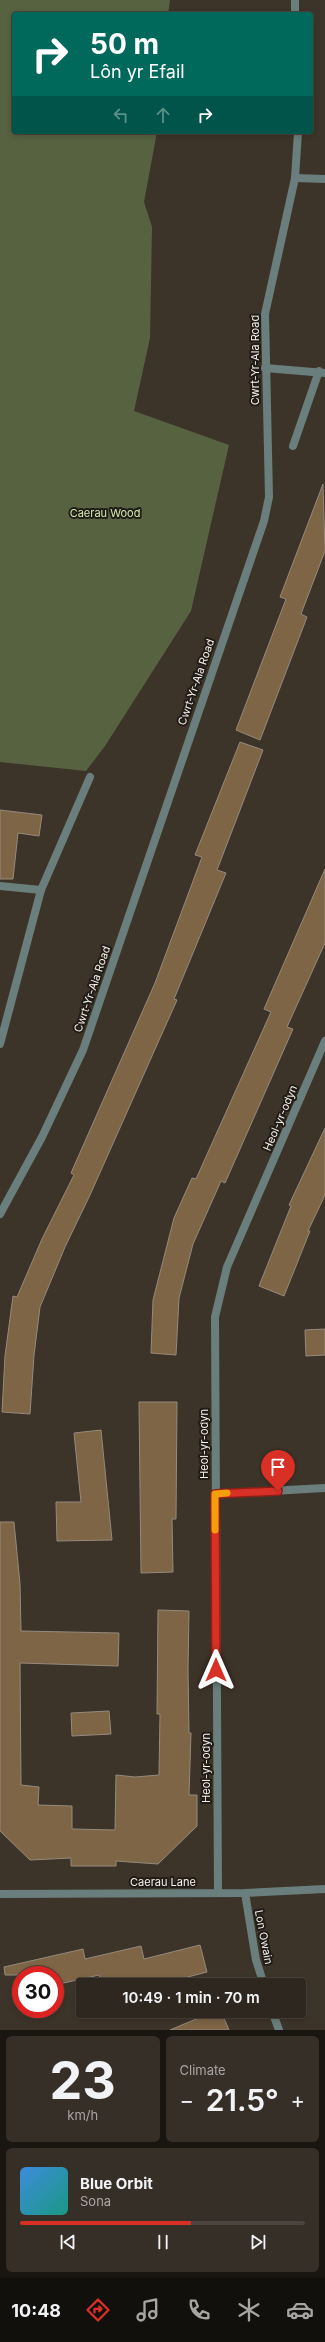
<!DOCTYPE html>
<meta charset="utf-8">
<style>
:root{--surface:#2e271f;--page:#362f28;--text:#f1f3f6;--muted:#a7a5a4;--line:#49443d;--accent:#d93025}
body{margin:0;font-family:Inter,sans-serif;background:var(--page);color:var(--text);height:100vh;display:flex;flex-direction:column;font-size:15px;white-space:nowrap}
*{box-sizing:border-box;margin:0}
p{font-size:13px;color:var(--muted)}
.icon{flex:none;width:22px;height:22px;fill:none;stroke:currentColor;stroke-width:2;stroke-linecap:round;stroke-linejoin:round}
.map{position:relative;height:2030px;overflow:hidden}
.side{display:flex;flex-direction:column;gap:6px;padding:6px;background:#191511;flex:1}
.side>*{flex:none}
.guide{position:absolute;left:12px;top:12px;width:301px;height:122px;border-radius:4px;box-shadow:0 2px 6px #0003,0 0 0 1px var(--line);background:#00695c;color:#fff;overflow:hidden}
.speed{position:absolute;left:12px;top:1966px;display:flex;gap:8px;font-size:20px;font-weight:700;text-align:center}
.speed>*{display:grid;place-content:center;width:52px;height:52px;border-radius:50%;background:var(--surface);box-shadow:0 2px 6px #0003,0 0 0 1px var(--line);line-height:1}
.speed .limit{border:6px solid #d22;background:#fff;color:#111}
.pin{position:absolute;display:grid;place-items:center;width:34px;height:34px;color:#fff;margin:-41px -17px;border-radius:50% 50% 50% 0;rotate:-45deg;box-shadow:0 0 4px #0007}
.pin .icon{rotate:45deg}
.me{position:absolute;width:44px;margin:-22px;rotate:0deg;stroke-linejoin:round;filter:drop-shadow(0 0 3px #0008)}
.turn{display:flex;align-items:center;gap:14px;height:84px;padding:0 12px;font-size:18px}
.turn .icon{width:52px;height:52px;stroke-width:2.5}
.turn b{display:block;font-size:28px;line-height:34px}
.lanes{display:flex;align-items:center;height:38px;padding:0 12px;background:#0003;justify-content:center;gap:20px;direction:ltr}
.lanes .off{opacity:.35}
.big{font-size:30px;font-weight:600;line-height:1.1}
.side .widget{flex:1;display:flex;flex-direction:column;justify-content:center;gap:6px;min-width:0;padding:0 14px;border-radius:6px;background:var(--page)}
.side .dial{align-items:center;gap:0}
.dial b{font-size:52px;line-height:1}
.song{display:flex;align-items:center;gap:12px}
.cover{width:48px;height:48px;border-radius:6px;background:linear-gradient(135deg,hsl(210 70% 55%),hsl(170 70% 35%))}
.played{height:4px;border-radius:2px;background:linear-gradient(90deg,var(--accent) 60%,var(--line) 60%)}
.keys{display:flex;justify-content:space-around;direction:ltr}
.heat{display:flex;justify-content:space-between;align-items:center;font-size:22px;direction:ltr}
.side .tiles{flex:1;display:grid;gap:6px;grid-template-columns:1fr 1fr}
.widget:last-child{grid-column:span 2}
.trip{position:absolute;left:76px;top:1978px;width:230px;height:40px;border-radius:4px;background:var(--surface);box-shadow:0 2px 6px #0003,0 0 0 1px var(--line);font-weight:600;line-height:40px;text-align:center}
.tab-bar{display:flex;height:64px;justify-content:space-around;align-items:center;background:#12100c;color:var(--muted)}
.tab-bar .icon{width:28px;height:28px}
.tab-bar .current{color:var(--accent)}
.tab-bar b{font-size:18px;color:var(--text)}
.map>svg:first-child{display:block}
.green{fill:#576241}
.building{fill:#7e6546;stroke:#958a7d}
.lines{fill:none;stroke-linecap:round;stroke-linejoin:round}
.minor{stroke:#6a7f7d;stroke-width:8}
.tertiary{stroke:#6a7f7d;stroke-width:8}
.route-casing{stroke:#8d1f18;stroke-width:10}
.route{stroke:#d93025;stroke-width:7}
.slow{stroke:#f59e0b;stroke-width:7}
.labels{text-anchor:middle;dominant-baseline:central;stroke-width:4;stroke-linejoin:round;paint-order:stroke}
.street-label{font-size:11px;fill:#f8f2eb;stroke:#201c17}
.park-label{font-size:11px;fill:#d5ebac;stroke:#201c17}
</style>
<div class="map">
<svg width="325" height="2030" viewBox="0 0 325 2030">
<rect width="100%" height="100%" fill="#3d3429"/>
<!-- green -->
<polygon class="green" points="0,0 170,0 168,14 14,14 14,132 157,132 144,202 152,227 150,338 134,411 229,445 191,611 105,746 86,771 0,762"/>
<!-- building -->
<g class="building">
<polygon points="323,484 325,551 301,614 307,617 260,740 236,730 286,599 280,597"/>
<polygon points="240,742 263,750 217,870 226,873 174,999 177,1000 90,1195 65,1247 40,1307 34,1355 30,1414 2,1412 5,1356 13,1296 17,1297 42,1239 74,1175 71,1173 155,983 202,857 195,855"/>
<polygon points="0,810 42,815 39,836 18,833 13,879 0,879"/>
<polygon points="325,869 325,943 287,1027 293,1029 225,1183 221,1181 193,1244 179,1298 176,1355 151,1353 153,1300 174,1218 192,1178 196,1179 271,1012 264,1009"/>
<polygon points="325,1128 325,1195 308,1231 310,1231 284,1296 259,1286 291,1206 289,1205"/>
<polygon points="325,1329 325,1355 306,1356 305,1330"/>
<polygon points="139,1402 177,1402 176,1519 172,1519 173,1572 141,1573"/>
<polygon points="101,1430 112,1540 57,1541 56,1502 81,1502 74,1433"/>
<polygon points="0,1522 14,1522 20,1584 21,1631 119,1633 118,1666 20,1663 21,1785 39,1787 38,1805 72,1806 72,1829 115,1830 116,1775 135,1777 159,1775 160,1714 157,1714 158,1610 189,1611 188,1670 189,1733 191,1733 189,1795 197,1795 197,1826 158,1864 116,1861 116,1866 71,1866 71,1858 30,1860 0,1831"/>
<polygon points="109,1711 111,1734 72,1736 71,1713"/>
<polygon points="200,1945 207,1972 161,1984 159,1978 129,1985 102,1985 99,1975 55,1985 55,1975 5,1975 4,1967 83,1949 85,1959 141,1946 144,1959"/>
<polygon points="215,2011 221,2011 229,2030 170,2030"/>
</g>
<g class="lines">
<!-- minor -->
<g class="minor">
<polyline points="295,0 295,14"/>
<polyline points="295,178 325,179"/>
<polyline points="265,368 325,373"/>
<polyline points="293,446 319,371"/>
<polyline points="0,886 41,890"/>
<polyline points="0,1044 41,890 90,777"/>
<polyline points="0,1214 42,1137 83,1050 264,521 269,497 265,314 295,178 298,132"/>
<polyline points="215,1494 325,1488"/>
<polyline points="218,1893 215,1317 227,1267 325,1041"/>
<polyline points="245,1893 256,1960 264,1985"/>
<polyline points="272,2011 279,2030"/>
</g>
<!-- tertiary -->
<polyline class="tertiary" points="0,1894 245,1893 325,1889"/>
</g>
<g class="lines">
<defs>
<polyline id="route" points="216,1670 215,1494 278,1491"/>
</defs>
<!-- route casing -->
<use href="#route" class="route-casing"/>
<!-- route -->
<use href="#route" class="route"/>
<!-- slow -->
<polyline class="slow" points="215,1530 215,1494 227,1493"/>
</g>
<g class="labels">
<!-- street labels -->
<g class="street-label">
<text transform="translate(255 360) rotate(-90)">Cwrt-Yr-Ala Road</text>
<text transform="translate(196 682) rotate(-71)">Cwrt-Yr-Ala Road</text>
<text transform="translate(92 989) rotate(-71)">Cwrt-Yr-Ala Road</text>
<text transform="translate(280 1118) rotate(-67)">Heol-yr-odyn</text>
<text transform="translate(204 1444) rotate(-90)">Heol-yr-odyn</text>
<text transform="translate(206 1768) rotate(-90)">Heol-yr-odyn</text>
<text x="163" y="1882">Caerau Lane</text>
<text transform="translate(264 1937) rotate(79)">Lon Owain</text>
</g>
<!-- park labels -->
<g class="park-label">
<text x="105" y="513">Caerau Wood</text>
</g>
</g>
</svg>
<div class="speed"><div class="limit">30</div></div>
<div class="pin" style="left:278px;top:1491px;background:#d93025"><svg class="icon" aria-label="arrive" viewBox="0 0 24 24"><path d="M6 21V4h12l-3 4 3 4H6"/></svg></div>
<svg class="me" style="left:216px;top:1670px" viewBox="-20 -20 40 40"><path d="M0-17L14 15 0 8-14 15z" fill="#d93025" stroke="#fff" stroke-width="4"/></svg>
<div class="trip">10:49 · 1 min · 70 m</div>
<div class="guide">
<div class="turn"><svg class="icon" aria-label="right" viewBox="0 0 24 24"><path d="M7 20v-9h11M14 6l5 5-5 5"/></svg><div><b>50 m</b>Lôn yr Efail</div></div>
<div class="lanes"><svg class="icon off" aria-label="left" viewBox="0 0 24 24"><path d="M17 20v-9H6M10 6l-5 5 5 5"/></svg><svg class="icon off" aria-label="ahead" viewBox="0 0 24 24"><path d="M12 20V5M6 11l6-6 6 6"/></svg><svg class="icon" aria-label="right" viewBox="0 0 24 24"><path d="M7 20v-9h11M14 6l5 5-5 5"/></svg></div>
</div>
</div>
<section class="side">
<div class="tiles">
<div class="widget dial"><b>23</b><p>km/h</p></div>
<div class="widget"><p>Climate</p>
<div class="heat"><a>−</a><b class="big">21.5°</b><a>+</a></div>
</div>
<div class="widget">
<div class="song"><i class="cover"></i><div><b>Blue Orbit</b><p>Sona</p></div></div>
<div class="played"></div>
<div class="keys"><svg class="icon" aria-label="previous" viewBox="0 0 24 24"><path d="M18 5L8 12l10 7zM5 5v14"/></svg><svg class="icon" aria-label="pause" viewBox="0 0 24 24"><path d="M8 5v14M16 5v14"/></svg><svg class="icon" aria-label="next" viewBox="0 0 24 24"><path d="M6 5l10 7-10 7zM19 5v14"/></svg></div>
</div>
</div>
</section>
<nav class="tab-bar">
<b>10:48</b>
<svg class="icon current" aria-label="directions" viewBox="0 0 24 24"><path d="M12 3l9 9-9 9-9-9zM9 14v-3h6M13 9l2 2-2 2"/></svg>
<svg class="icon" aria-label="music" viewBox="0 0 24 24"><path d="M9 18V5l10-2v13"/><circle cx="6" cy="18" r="3"/><circle cx="16" cy="16" r="3"/></svg>
<svg class="icon" aria-label="phone" viewBox="0 0 24 24"><path d="M5 4h4l2 5-3 2q2 4 5 5l2-3 5 2v4C11 20 4 13 5 4z"/></svg>
<svg class="icon" aria-label="climate" viewBox="0 0 24 24"><path d="M12 3v18M4 7l16 10M4 17L20 7"/></svg>
<svg class="icon" aria-label="car" viewBox="0 0 24 24"><path d="M5 17H2v-5l4-1 3-4h7l3 4 3 1v5h-3M9 17h6M6 11h13"/><circle cx="7" cy="17" r="2"/><circle cx="17" cy="17" r="2"/></svg>
</nav>
